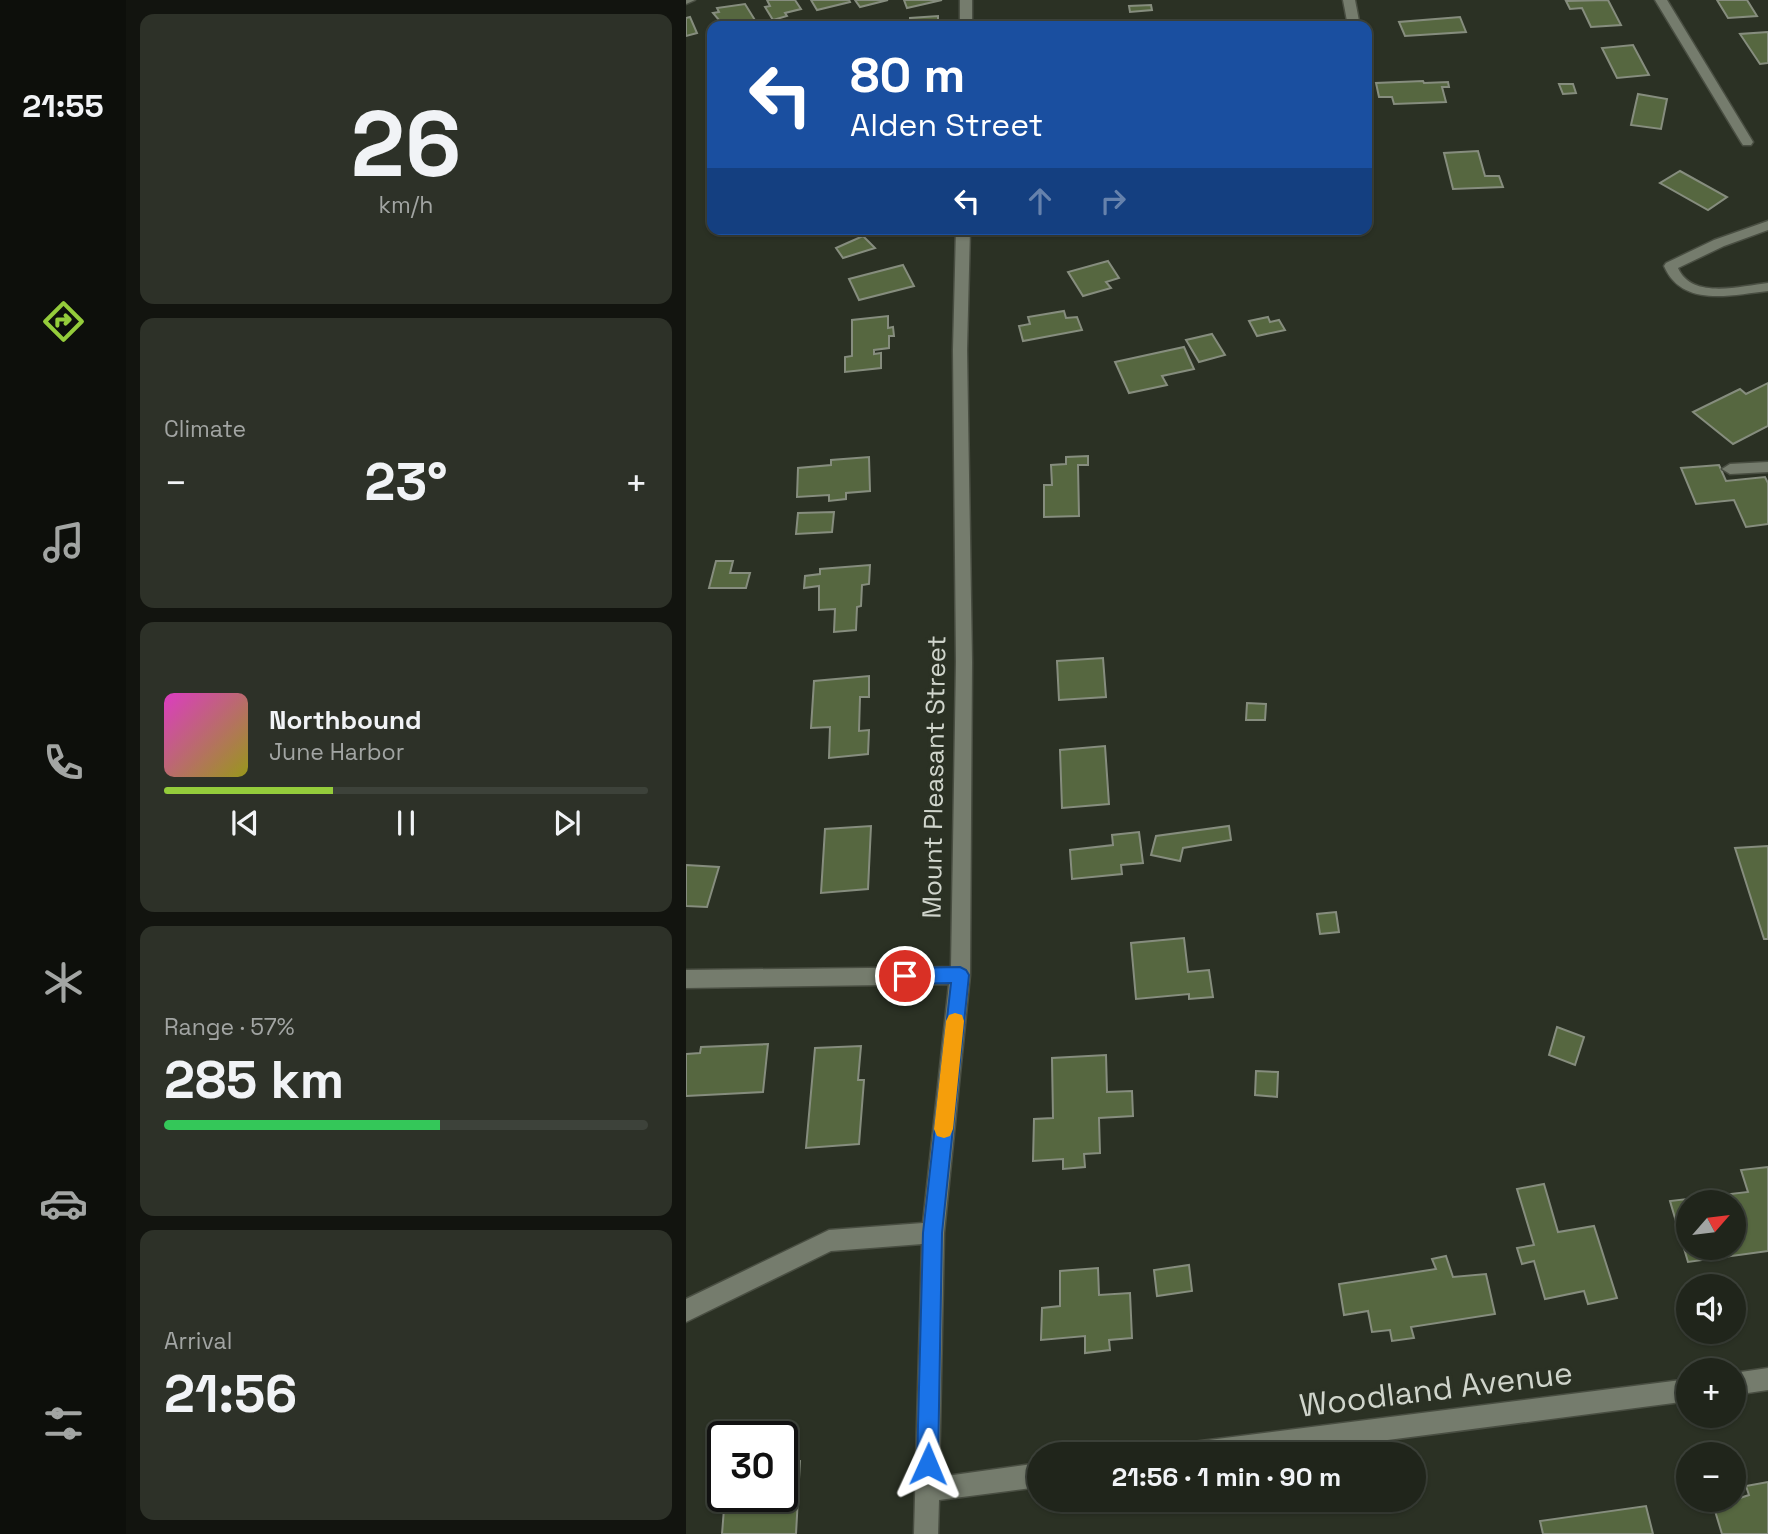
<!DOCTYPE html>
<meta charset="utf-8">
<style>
:root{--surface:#20251b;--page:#2d3128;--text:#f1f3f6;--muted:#a2a5a3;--line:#3d423a;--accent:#94cc3b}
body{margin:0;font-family:"Space Grotesk",sans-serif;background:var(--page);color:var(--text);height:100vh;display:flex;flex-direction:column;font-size:26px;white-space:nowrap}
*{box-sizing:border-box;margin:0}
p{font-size:23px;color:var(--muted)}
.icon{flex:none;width:38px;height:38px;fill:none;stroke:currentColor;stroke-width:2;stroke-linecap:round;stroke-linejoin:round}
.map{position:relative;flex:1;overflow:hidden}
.details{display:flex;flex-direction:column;gap:14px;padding:14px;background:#12140f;width:560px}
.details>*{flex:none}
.guide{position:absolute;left:21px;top:21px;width:665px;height:214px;border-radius:14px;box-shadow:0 2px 5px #0004,0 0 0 2px var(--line);background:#1a4fa0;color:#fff;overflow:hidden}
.needle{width:46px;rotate:62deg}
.fabs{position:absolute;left:990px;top:1190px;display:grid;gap:14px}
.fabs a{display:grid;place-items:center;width:70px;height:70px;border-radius:50%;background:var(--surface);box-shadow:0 2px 5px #0004,0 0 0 2px var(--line);font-size:35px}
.speed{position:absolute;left:21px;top:1421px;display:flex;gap:14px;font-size:35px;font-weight:700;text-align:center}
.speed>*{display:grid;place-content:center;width:91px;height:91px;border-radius:50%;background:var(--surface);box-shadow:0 2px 5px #0004,0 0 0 2px var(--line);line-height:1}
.speed .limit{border:4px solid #111;border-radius:10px;background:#fff;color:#111}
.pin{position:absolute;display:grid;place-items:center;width:60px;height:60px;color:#fff;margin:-30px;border:4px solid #fff;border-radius:50%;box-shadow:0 2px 7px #0007}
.me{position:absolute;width:77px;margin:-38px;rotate:1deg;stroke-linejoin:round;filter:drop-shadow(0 0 5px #0008)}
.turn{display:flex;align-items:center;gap:24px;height:147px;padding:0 28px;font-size:32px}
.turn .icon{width:91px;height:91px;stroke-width:2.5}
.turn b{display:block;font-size:49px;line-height:60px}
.lanes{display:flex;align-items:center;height:66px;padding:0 28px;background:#0003;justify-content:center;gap:35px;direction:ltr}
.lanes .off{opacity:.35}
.big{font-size:52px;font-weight:700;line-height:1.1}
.details .widget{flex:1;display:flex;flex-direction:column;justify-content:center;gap:10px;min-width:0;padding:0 24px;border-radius:14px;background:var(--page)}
.details .dial{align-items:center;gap:0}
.dial b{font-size:91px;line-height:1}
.song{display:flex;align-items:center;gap:21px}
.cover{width:84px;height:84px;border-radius:10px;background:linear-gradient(135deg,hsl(310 70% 55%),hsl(60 70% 35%))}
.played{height:7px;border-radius:4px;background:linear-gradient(90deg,var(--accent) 35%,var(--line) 35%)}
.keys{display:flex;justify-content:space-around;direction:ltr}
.heat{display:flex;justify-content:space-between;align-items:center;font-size:38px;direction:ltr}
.charge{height:10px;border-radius:5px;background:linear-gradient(90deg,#34c759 57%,var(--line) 0)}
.trip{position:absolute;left:341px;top:1442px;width:399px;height:70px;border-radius:35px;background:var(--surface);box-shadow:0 2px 5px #0004,0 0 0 2px var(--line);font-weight:700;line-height:70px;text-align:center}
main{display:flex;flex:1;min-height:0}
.dock{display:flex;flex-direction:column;width:126px;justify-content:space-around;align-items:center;background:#0d0f0b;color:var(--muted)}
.dock .icon{width:49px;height:49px}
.dock .on{color:var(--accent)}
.dock b{font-size:32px;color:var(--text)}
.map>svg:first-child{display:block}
.building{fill:#566740;stroke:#868d7e;stroke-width:2;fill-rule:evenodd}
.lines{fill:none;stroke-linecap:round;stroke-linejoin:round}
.minor-casing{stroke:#494e42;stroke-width:3}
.minor{fill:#757c6d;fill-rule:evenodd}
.route{fill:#1a73e8;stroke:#114b97;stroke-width:2}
.slow{fill:#f59e0b}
.labels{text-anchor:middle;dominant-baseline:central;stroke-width:7;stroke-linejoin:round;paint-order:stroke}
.street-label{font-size:26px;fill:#d0d5cc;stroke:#2b3124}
.near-street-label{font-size:32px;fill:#d0d5cc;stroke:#2b3124}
</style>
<main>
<nav class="dock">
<b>21:55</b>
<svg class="icon on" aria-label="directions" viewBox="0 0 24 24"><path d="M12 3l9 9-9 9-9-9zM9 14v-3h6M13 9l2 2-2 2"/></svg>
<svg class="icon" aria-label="music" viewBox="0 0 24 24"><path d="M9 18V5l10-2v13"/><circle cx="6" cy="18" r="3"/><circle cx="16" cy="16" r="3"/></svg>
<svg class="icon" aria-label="phone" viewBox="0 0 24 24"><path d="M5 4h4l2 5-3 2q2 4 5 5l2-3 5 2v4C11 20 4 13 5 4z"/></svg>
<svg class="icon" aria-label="climate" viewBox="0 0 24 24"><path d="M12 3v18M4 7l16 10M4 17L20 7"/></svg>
<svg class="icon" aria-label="car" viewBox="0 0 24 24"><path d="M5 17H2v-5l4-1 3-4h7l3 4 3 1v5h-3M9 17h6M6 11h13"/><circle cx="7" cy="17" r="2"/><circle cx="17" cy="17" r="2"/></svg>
<svg class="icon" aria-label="filters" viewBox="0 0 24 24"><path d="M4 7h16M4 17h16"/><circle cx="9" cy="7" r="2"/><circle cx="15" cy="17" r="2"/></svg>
</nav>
<section class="details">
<div class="widget dial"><b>26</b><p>km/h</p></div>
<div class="widget"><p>Climate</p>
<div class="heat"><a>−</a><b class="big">23°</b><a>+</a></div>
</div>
<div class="widget">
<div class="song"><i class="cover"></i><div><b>Northbound</b><p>June Harbor</p></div></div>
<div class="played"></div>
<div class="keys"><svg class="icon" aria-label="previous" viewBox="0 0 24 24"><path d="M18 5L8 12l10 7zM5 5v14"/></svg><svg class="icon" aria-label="pause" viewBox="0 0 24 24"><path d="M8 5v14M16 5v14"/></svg><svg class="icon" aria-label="next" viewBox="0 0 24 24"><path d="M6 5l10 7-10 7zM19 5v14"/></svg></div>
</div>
<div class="widget"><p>Range · 57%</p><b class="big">285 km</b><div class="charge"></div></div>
<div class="widget"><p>Arrival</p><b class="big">21:56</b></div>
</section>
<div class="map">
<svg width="1082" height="1534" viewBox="0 0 1082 1534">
<rect width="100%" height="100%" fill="#2b3124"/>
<!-- building -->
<g class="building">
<polygon points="81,0 109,0 115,9 99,13 101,16 87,20 79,7 84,6"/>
<polygon points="125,0 163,0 164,2 131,10"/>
<polygon points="169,0 202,0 174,7"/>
<polygon points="218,0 256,0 221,8"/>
<polygon points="922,0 935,25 905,27 896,8 884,9 880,1"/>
<polygon points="1031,0 1061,0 1071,16 1042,18"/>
<polygon points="59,4 72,25 38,26 27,13 33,12 31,8"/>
<polygon points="465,5 466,10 444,12 443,6"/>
<polygon points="252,16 252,26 224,26 224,18"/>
<polygon points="4,17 11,33 0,36 0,18"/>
<polygon points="774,17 780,32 719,36 713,22"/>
<polygon points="1082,32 1082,63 1074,64 1054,34"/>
<polygon points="947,45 963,75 931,78 916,48"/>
<polygon points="737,81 738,83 762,82 763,87 756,87 760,102 708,104 706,97 693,97 690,83"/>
<polygon points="873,84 887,84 890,93 877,94"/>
<polygon points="952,94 981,99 975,129 945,125"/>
<polygon points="792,151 799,176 813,176 817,187 767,189 758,153"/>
<polygon points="994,171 1041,197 1022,210 974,183"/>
<polygon points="177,236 189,248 157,258 150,248"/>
<polygon points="422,261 433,278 420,282 425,288 397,296 382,272"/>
<polygon points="217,265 228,286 173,300 163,279"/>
<polygon points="378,311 380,318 391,317 396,330 337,341 333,326 344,324 342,317"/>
<polygon points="202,316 202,328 207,327 208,336 203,336 203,348 188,350 188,354 195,353 195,368 159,372 159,357 166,356 166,320"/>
<polygon points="582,317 584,322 593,320 599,330 571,336 563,321"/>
<polygon points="526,334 539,355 513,362 500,340"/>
<polygon points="498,347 508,369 476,376 481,385 443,393 429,362"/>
<polygon points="1082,383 1082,426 1047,444 1007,412 1054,389 1060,394"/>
<polygon points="402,456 402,465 392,465 393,516 358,517 358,485 366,485 365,465 380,464 380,457"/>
<polygon points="183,457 184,491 160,493 160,499 143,501 143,495 111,497 112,468 145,465 145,460"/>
<polygon points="1033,465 1040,481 1079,477 1082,483 1082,524 1060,527 1048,500 1010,504 995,468"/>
<polygon points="148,512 146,532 110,534 112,513"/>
<polygon points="30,561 47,561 44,573 64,573 60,588 23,588"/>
<polygon points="184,565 183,584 176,585 175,606 171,607 170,630 148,632 149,609 133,610 133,586 118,588 119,576 134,574 134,569"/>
<polygon points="417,658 420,697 373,700 371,661"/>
<polygon points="183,676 183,697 174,697 173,731 183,730 182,754 143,758 144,727 125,728 128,681"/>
<polygon points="561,703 580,704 579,720 560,720"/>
<polygon points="419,746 423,804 376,808 374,750"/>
<polygon points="185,826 182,889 135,893 139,829"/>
<polygon points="543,826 545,840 497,848 494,861 465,855 470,836"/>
<polygon points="453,832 457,863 435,865 436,874 386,879 384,850 427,845 426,835"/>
<polygon points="1082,846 1082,939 1078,939 1049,848"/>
<polygon points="0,865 33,867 21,907 0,906"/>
<polygon points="650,912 653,932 634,934 631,914"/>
<polygon points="498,938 502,972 523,970 527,997 503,999 503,994 450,999 445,943"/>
<polygon points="871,1027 898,1037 889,1065 863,1055"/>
<polygon points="82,1044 77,1092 0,1096 0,1054 14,1053 15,1047"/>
<polygon points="175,1046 172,1080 178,1080 173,1144 120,1148 129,1048"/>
<polygon points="420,1055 421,1092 446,1091 447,1116 413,1118 414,1153 398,1154 399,1167 377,1169 377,1159 347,1161 348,1119 367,1118 366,1058"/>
<polygon points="570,1071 592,1072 591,1097 569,1095"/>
<path d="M 1082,1167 L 1082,1251 L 1002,1262 L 984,1201 L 1062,1192 L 1055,1170 ZM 1003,1202 L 1048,1202 L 1048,1248 L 1003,1248 Z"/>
<polygon points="858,1184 872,1232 908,1226 931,1298 902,1304 898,1291 859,1299 848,1261 836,1264 831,1248 848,1245 831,1189"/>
<polygon points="760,1256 767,1277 800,1274 809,1314 725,1327 728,1338 706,1341 704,1330 686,1332 682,1311 658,1315 653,1284 750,1269 746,1259"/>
<polygon points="503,1265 506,1291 471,1296 468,1270"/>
<polygon points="412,1268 413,1295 444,1293 446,1338 423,1340 424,1350 399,1353 399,1336 355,1340 356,1308 374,1306 374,1271"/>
<polygon points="114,1461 110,1534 36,1534 39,1496 96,1496 96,1463"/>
<polygon points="1082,1482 1082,1534 1036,1534 1026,1501 1048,1500 1063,1495 1060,1486"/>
<polygon points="960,1506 967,1534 857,1534 854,1521"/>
</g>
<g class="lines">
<defs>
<g id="minor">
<polygon points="0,0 9,0 0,4"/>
<rect x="274" y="0" width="12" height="26"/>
<polygon points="657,0 669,0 674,26 662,26"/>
<polygon points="969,0 981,0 1067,142 1065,145 1057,145 1055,142"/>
<path d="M 1082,221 L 1082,230 L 1038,246 L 992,268 C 1006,300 1055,286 1082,283 L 1082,291 C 1045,295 996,308 978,266 L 980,263 L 1028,240 Z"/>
<polygon points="270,229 284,229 281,350 286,662 284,975 258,1233 253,1477 354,1463 354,1487 253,1500 252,1534 228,1534 236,1244 145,1251 0,1322 0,1299 143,1230 237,1223 263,984 0,988 0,970 265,967 270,662 267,350"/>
<polygon points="1082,462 1082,472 1044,474 1036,469 1044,464"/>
<polygon points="1082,1368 1082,1390 1048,1395 1048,1373"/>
<polygon points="1003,1379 1003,1401 594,1454 495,1454 499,1446 507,1442"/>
</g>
</defs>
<!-- minor casing -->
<use href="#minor" class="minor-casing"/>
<!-- minor -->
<use href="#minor" class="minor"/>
</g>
<!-- route -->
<polygon class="route" points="274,967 280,970 283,975 256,1233 252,1464 249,1472 242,1475 234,1472 231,1464 237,1233 265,983 219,984 213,981 211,976 213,970 219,968"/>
<!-- slow -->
<polygon class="slow" points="269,1013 276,1015 278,1021 267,1129 264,1136 258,1138 251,1136 248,1129 260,1021 263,1015"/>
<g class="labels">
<!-- street labels -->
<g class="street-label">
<text transform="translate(248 777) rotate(-89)">Mount Pleasant Street</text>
</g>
<!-- near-street labels -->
<g class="near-street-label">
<text transform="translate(750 1389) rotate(-7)">Woodland Avenue</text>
</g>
</g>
</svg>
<div class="fabs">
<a><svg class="needle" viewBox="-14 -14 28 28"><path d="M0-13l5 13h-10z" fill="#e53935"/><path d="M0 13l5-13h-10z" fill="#a2a5a3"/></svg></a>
<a><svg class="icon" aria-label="sound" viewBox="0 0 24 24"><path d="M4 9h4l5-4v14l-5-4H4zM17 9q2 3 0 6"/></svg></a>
<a>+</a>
<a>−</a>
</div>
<div class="speed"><div class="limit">30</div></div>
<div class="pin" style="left:219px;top:976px;background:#d93025"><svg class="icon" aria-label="arrive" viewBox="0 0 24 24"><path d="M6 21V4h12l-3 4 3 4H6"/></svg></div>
<svg class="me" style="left:242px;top:1464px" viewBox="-20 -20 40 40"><path d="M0-17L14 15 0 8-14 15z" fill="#1a73e8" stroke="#fff" stroke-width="4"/></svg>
<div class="trip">21:56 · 1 min · 90 m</div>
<div class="guide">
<div class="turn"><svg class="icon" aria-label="left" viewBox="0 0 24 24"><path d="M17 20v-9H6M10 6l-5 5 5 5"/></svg><div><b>80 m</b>Alden Street</div></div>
<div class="lanes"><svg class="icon" aria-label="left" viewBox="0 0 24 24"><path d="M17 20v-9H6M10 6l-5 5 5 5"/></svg><svg class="icon off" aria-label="ahead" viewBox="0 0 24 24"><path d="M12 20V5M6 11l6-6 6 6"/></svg><svg class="icon off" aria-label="right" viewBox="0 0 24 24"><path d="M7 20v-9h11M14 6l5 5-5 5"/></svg></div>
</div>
</div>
</main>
